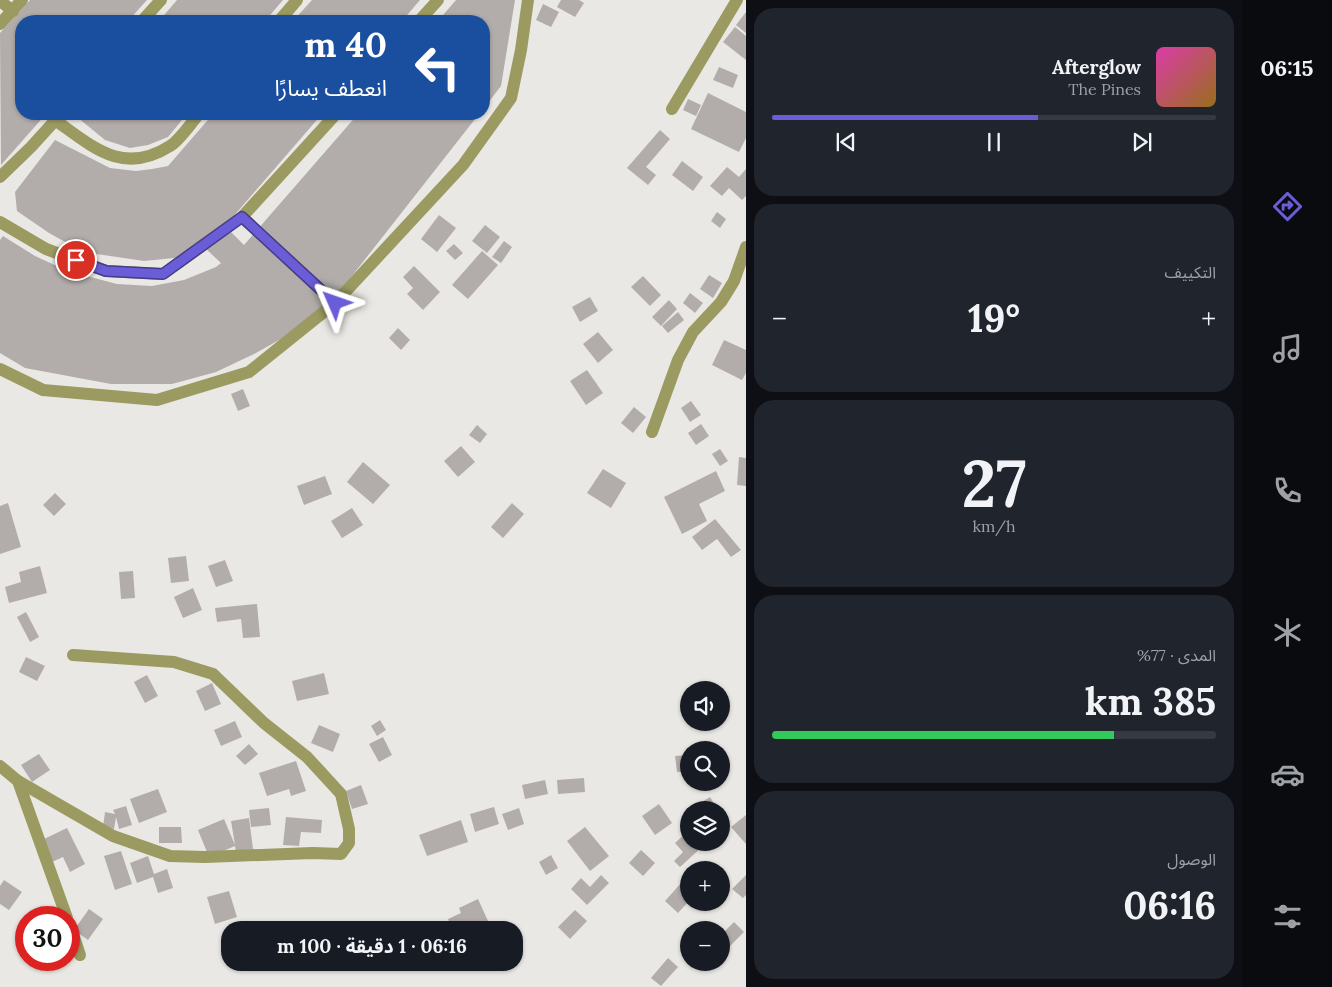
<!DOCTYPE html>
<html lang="ar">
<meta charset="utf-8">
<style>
:root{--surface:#171b24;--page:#20242c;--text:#f1f3f6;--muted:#9ea1a6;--line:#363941;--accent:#6a5dd7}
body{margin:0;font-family:Lora,"Noto Sans Arabic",serif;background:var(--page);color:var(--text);direction:rtl;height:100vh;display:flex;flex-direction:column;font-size:19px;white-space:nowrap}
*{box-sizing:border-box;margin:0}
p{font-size:16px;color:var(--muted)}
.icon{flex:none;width:28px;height:28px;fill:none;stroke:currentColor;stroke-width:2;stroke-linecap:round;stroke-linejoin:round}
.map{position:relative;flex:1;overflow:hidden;direction:ltr}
.drawer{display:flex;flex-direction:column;gap:8px;padding:8px;background:#0d0f14;width:496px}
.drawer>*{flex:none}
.banner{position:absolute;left:15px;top:15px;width:475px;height:105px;border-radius:20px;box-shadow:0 1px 4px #0004;direction:rtl;background:#1a4fa0;color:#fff;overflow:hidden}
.controls{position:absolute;left:680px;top:681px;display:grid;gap:10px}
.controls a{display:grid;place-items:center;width:50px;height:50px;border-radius:50%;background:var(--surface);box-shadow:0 1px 4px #0004;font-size:25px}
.speed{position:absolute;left:15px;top:906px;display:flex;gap:10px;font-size:25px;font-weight:700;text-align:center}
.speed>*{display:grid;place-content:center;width:65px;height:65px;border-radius:50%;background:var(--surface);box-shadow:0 1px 4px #0004;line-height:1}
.speed .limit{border:8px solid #d22;background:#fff;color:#111}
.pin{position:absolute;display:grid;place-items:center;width:42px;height:42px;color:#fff;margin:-21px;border:2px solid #fff;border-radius:50%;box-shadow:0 1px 5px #0007}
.me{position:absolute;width:55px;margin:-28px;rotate:313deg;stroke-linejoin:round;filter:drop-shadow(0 0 4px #0008)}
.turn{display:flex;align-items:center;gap:18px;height:105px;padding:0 20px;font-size:22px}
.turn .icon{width:65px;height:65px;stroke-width:2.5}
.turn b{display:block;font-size:35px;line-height:42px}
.big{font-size:38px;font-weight:700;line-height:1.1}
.drawer .widget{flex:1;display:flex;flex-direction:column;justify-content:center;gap:8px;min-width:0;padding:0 18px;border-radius:20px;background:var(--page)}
.drawer .dial{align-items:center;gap:0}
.dial b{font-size:65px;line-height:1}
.song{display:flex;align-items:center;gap:15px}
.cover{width:60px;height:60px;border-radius:8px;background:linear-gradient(135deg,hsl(320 70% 55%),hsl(40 70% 35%))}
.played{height:5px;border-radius:2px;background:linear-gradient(90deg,var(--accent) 60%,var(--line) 60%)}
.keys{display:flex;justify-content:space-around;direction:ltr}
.heat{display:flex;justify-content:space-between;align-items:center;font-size:28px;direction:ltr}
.charge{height:8px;border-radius:4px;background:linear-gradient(90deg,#34c759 77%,var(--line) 0)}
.trip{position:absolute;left:221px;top:921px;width:302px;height:50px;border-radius:20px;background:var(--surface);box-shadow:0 1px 4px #0004;font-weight:700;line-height:50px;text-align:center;direction:rtl}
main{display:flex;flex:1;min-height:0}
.tabs{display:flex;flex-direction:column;width:90px;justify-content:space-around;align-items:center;background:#090b0e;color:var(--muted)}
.tabs .icon{width:35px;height:35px}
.tabs .current{color:var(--accent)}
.tabs b{font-size:22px;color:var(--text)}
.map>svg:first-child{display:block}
.building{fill:#b2adab}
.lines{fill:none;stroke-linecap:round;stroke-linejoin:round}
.minor{stroke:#9b9a61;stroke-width:12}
.route-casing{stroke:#453c8c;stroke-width:12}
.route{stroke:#6a5dd7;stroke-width:9}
</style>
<main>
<nav class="tabs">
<b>06:15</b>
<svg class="icon current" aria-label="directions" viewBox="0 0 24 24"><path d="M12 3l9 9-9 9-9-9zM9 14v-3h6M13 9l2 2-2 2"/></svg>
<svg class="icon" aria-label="music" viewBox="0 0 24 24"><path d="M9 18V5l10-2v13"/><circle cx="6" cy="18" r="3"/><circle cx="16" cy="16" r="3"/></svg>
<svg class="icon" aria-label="phone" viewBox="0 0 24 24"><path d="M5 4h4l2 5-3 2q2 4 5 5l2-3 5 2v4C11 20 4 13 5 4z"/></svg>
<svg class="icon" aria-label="climate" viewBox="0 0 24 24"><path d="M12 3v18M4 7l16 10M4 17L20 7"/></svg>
<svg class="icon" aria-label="car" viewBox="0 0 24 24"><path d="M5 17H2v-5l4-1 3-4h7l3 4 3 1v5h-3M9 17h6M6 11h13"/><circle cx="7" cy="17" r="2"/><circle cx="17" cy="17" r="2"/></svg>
<svg class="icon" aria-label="filters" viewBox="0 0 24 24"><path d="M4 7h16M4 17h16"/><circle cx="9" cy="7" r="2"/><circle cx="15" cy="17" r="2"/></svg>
</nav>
<section class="drawer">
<div class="widget">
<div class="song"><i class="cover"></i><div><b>Afterglow</b><p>The Pines</p></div></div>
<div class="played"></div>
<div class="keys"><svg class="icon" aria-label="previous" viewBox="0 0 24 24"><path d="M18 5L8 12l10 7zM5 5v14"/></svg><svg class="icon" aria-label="pause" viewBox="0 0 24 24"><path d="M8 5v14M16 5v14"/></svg><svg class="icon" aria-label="next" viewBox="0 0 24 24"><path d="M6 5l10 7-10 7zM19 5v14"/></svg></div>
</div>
<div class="widget"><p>التكييف</p>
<div class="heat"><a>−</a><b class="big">19°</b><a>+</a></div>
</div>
<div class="widget dial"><b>27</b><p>km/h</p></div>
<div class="widget"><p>المدى · 77%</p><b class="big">385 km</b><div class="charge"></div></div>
<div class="widget"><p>الوصول</p><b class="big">06:16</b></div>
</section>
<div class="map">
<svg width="746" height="987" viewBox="0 0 746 987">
<rect width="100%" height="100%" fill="#eae8e4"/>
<!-- building -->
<g class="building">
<polygon points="30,0 147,0 128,21 21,21 21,114 46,114 1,165 0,33"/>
<polygon points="177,0 283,0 265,21 159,21"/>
<polygon points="312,0 420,0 402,21 293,21"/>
<polygon points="456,0 515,0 501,86 484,108 484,21 438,21"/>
<polygon points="561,0 579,0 584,3 575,17 557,7"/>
<polygon points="543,4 559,12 551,27 536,20"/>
<polygon points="746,12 746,33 736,25"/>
<polygon points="735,27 746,36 746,60 723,42"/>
<polygon points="719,67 738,75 733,88 713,80"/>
<polygon points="708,93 746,112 746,138 739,152 691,129"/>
<polygon points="688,99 701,105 696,116 683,110"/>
<polygon points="79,114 187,114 168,137 148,145 130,148 105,140 77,117"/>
<polygon points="213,114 322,114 225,226 244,245 358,114 479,114 337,295 290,334 254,354 216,372 172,384 111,384 25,368 0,353 0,240 3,236 35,256 68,271 117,284 152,286 184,280 216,267 221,263 204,247 184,257 144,261 83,252 49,233 17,211 15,192 55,140 110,168 136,171 152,169 168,166"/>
<polygon points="660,130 670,139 646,167 656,175 648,185 627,168"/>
<polygon points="682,161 703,177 693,191 672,175"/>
<polygon points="727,167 739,177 746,169 746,196 742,200 729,188 722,196 710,186"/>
<polygon points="717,212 726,219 720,228 711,221"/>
<polygon points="439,215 456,228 437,252 421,239"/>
<polygon points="485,225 500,237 487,253 472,241"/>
<polygon points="504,241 512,247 501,263 492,257"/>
<polygon points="454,244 463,253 455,260 446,251"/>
<polygon points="482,251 498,265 468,299 452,285"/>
<polygon points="414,266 440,292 423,310 407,294 413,288 403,277"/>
<polygon points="709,275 722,283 713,298 700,289"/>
<polygon points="643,276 661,295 650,306 631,287"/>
<polygon points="690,293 703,303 695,313 683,303"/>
<polygon points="590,297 598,311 580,322 572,307"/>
<polygon points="669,300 677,309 661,326 652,317"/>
<polygon points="678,312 684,320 668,333 662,326"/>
<polygon points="398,328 410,340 401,350 389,338"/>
<polygon points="598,332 613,350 598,363 583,344"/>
<polygon points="724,340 746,350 746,373 742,380 712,365"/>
<polygon points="587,370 603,393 586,405 570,381"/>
<polygon points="243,389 250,406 238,411 231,394"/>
<polygon points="691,401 701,415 690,422 681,408"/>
<polygon points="634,407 646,417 633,433 621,423"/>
<polygon points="701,424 709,436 696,445 688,433"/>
<polygon points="477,425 487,434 480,443 469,435"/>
<polygon points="461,446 475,462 458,477 444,461"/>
<polygon points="720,449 728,461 720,466 712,454"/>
<polygon points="739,457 746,458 746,486 737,485"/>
<polygon points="363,462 390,485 373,504 347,482"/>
<polygon points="603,469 626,483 611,508 587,493"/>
<polygon points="716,471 725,491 699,504 707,521 682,534 664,497"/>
<polygon points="325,476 332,494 304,505 297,486"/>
<polygon points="55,493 66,504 54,516 43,505"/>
<polygon points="8,503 21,547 0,554 0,506"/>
<polygon points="512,503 524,514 503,538 491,527"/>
<polygon points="352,508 363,525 342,538 331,521"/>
<polygon points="715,519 741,550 731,557 717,539 702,550 692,537"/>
<polygon points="186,556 189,581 171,583 168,558"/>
<polygon points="225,560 233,581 216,587 208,566"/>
<polygon points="40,566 47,593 9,603 5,587 21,582 19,572"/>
<polygon points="133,571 135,598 121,599 119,572"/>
<polygon points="193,588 202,610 183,618 174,597"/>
<polygon points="257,604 260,637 243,638 241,619 217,622 215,608"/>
<polygon points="26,612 39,637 30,642 17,617"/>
<polygon points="26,657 45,666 37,681 19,672"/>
<polygon points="324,673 329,694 297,701 292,681"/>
<polygon points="147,675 158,696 145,703 134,682"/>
<polygon points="212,683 221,704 205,711 196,691"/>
<polygon points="380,720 386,730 377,736 371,726"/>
<polygon points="235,721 242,737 221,746 214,730"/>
<polygon points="319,725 340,734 333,752 311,743"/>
<polygon points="383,737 392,755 379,762 369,744"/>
<polygon points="249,744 258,754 245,765 236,756"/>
<polygon points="39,754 50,770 32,782 21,765"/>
<polygon points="689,755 689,771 677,772 675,756"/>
<polygon points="296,761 306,791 291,796 289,789 267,796 259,773"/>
<polygon points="584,778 585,792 558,794 557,780"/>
<polygon points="545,780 548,794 525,799 522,785"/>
<polygon points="361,785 368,804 352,809 346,791"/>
<polygon points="158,789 167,812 139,823 130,799"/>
<polygon points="710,797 718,810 689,810"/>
<polygon points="659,804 672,823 655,835 642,816"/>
<polygon points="126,806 132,825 119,829 116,817 114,829 103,827 105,812 115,814 113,810"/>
<polygon points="494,807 499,824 475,832 470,814"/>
<polygon points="269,808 271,825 251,827 249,810"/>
<polygon points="519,808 524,824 508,830 502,814"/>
<polygon points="746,815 746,844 731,827"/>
<polygon points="286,817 322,820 321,833 301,832 299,846 283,845"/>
<polygon points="249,818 253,849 236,852 235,846 209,857 198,830 224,819 235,845 231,821"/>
<polygon points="461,820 468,842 427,856 419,835"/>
<polygon points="159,827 181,827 182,843 159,843"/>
<polygon points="585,827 609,856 590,871 567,841"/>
<polygon points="67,828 85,864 70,872 63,857 52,862 42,840"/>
<polygon points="689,830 689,842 699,842 703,846 680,867 674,861 683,852 675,843"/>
<polygon points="641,850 655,863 643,876 629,863"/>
<polygon points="121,851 132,884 115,890 104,856"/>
<polygon points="551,855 558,868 546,875 539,862"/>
<polygon points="148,856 154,874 167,869 173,888 158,893 153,877 137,883 130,863"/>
<polygon points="601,875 609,883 587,905 571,889 581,878 590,887"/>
<polygon points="746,875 746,895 743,898 732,889"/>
<polygon points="4,880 22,892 9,910 0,904 0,886"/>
<polygon points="682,882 689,888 689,901 678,913 665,901"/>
<polygon points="229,891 237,917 215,924 207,897"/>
<polygon points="478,899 488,921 468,930 453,930 448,919 461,913 459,908"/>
<polygon points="89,909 103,919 88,940 74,930"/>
<polygon points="575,910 587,921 570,939 558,927"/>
<polygon points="734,922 744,932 727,949 721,943 721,935"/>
<polygon points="401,923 403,930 384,930"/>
<polygon points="668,958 678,967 661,986 651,978"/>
</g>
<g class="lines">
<!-- minor -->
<g class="minor">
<polyline points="0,1 13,11"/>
<polyline points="142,21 161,0"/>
<polyline points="279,21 297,0"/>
<polyline points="419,21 438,0"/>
<polyline points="0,24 22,0"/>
<polyline points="672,109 737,0"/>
<path d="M 55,120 C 93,147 123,176 170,146 C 180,140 191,123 199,114"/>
<polyline points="0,177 31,147 61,114"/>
<polyline points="242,217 335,303"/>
<polyline points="0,222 46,249 106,271 163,274 242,217 336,114"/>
<polyline points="0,369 43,390 157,400 249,372 335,303 463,165 511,98 521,50 528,0"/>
<polyline points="652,432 678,360 693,332 721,302 734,281 746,247"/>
<polyline points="0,766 18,781 113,836 170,856 205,857 313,853 341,854 349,843 349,829 341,794 307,757 264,723 213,674 174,662 73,655"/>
<polyline points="18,781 67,918"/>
<polyline points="69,923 80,955"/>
</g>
</g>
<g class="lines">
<defs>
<polyline id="route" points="76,260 106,271 163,274 242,217 335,303"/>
</defs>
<!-- route casing -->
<use href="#route" class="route-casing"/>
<!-- route -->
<use href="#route" class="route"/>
</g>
</svg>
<div class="controls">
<a><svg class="icon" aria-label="sound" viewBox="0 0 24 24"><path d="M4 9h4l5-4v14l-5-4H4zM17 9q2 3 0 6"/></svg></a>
<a><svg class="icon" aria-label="search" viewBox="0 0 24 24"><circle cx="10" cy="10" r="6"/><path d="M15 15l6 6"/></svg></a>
<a><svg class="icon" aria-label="layers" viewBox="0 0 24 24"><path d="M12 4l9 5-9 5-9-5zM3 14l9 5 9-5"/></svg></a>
<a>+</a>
<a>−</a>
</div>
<div class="speed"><div class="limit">30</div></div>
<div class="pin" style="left:76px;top:260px;background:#d93025"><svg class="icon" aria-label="arrive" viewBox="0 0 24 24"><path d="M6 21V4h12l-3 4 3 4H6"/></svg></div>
<svg class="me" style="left:335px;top:303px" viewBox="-20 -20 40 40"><path d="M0-17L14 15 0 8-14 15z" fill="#6a5dd7" stroke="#fff" stroke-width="4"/></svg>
<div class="trip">06:16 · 1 دقيقة · 100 m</div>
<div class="banner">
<div class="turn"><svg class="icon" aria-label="left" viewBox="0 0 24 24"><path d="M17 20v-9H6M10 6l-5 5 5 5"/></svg><div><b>40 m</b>انعطف يسارًا</div></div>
</div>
</div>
</main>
